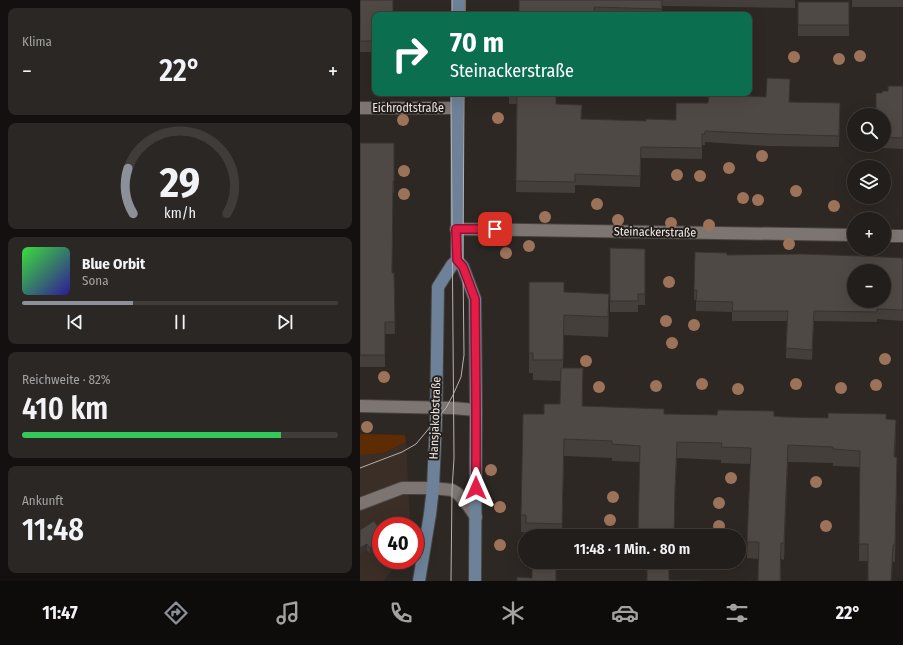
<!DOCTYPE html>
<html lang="de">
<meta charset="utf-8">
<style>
:root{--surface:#221e1b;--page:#2a2724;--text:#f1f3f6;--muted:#a2a2a3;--line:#3f3c3a;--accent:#8c9099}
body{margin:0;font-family:"Fira Sans Condensed",sans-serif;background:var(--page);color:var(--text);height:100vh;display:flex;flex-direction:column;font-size:15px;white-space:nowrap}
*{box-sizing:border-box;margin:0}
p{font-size:13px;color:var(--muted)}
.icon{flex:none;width:22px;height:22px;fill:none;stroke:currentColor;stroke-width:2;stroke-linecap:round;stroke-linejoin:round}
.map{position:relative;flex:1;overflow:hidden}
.panel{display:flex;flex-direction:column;gap:8px;padding:8px;background:#13100f;width:360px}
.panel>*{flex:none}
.guide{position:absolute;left:12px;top:12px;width:380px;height:84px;border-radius:8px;box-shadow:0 4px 16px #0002,0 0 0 1px var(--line);background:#0b6e4f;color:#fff;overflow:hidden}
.tools{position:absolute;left:487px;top:108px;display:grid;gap:8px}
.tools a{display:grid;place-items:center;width:44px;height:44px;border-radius:50%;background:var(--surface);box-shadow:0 4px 16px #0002,0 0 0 1px var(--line);font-size:20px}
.speed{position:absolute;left:12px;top:517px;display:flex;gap:8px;font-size:20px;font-weight:700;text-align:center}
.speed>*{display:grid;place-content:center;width:52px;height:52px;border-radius:50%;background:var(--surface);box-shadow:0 4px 16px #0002,0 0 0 1px var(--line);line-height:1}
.speed .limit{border:6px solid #d22;background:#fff;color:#111}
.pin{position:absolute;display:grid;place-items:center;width:34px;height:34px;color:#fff;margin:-17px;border-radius:8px;box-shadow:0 2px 6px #0006}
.me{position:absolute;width:44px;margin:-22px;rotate:0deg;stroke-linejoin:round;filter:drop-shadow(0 0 3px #0008)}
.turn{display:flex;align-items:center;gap:14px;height:84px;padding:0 12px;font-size:18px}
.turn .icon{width:52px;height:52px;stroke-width:2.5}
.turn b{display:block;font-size:28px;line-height:34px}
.big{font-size:30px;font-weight:600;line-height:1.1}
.panel .tile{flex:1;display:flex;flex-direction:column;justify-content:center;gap:6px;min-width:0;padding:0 14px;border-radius:8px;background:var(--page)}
.panel .dial{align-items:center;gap:0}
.dial svg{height:104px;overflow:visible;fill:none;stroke:var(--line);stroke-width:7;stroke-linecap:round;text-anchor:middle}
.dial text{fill:var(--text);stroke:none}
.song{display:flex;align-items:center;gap:12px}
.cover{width:48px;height:48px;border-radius:6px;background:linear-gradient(135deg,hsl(120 70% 55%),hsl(250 70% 35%))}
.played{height:4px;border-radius:2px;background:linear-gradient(90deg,var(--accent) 35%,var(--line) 35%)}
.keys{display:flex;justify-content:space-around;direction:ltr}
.heat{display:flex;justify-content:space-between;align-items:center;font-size:22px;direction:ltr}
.charge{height:6px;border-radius:3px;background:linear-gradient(90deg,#34c759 82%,var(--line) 0)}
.trip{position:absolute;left:158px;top:529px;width:228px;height:40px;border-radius:20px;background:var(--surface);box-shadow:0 4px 16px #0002,0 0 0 1px var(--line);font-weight:600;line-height:40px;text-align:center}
.tab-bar{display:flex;height:64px;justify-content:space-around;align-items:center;background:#0e0c0b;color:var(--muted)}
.tab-bar .icon{width:28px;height:28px}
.tab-bar .on{color:var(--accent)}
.tab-bar b{font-size:18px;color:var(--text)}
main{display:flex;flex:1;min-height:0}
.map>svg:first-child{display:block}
.built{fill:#3a2e27}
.green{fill:#5d2b04}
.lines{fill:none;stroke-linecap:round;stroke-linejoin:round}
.lane-casing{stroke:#4a4441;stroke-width:14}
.street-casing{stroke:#4a4441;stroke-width:14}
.secondary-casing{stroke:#4a4441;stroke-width:14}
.lane{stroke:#7c7571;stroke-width:12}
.street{stroke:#7c7571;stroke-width:12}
.secondary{stroke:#6d8298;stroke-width:12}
.tram{stroke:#b6b1af;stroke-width:1}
.tree{fill:#9c7258}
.wall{fill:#443f3b}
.shaded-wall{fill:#373330}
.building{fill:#4f4945;stroke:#373330;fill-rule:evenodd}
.route-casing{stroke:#92132f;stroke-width:10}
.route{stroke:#e11d48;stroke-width:7}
.labels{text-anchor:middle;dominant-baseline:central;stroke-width:4;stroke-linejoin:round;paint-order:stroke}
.street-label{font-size:12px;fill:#eee9e7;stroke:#241e1b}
</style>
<main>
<section class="panel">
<div class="tile"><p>Klima</p>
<div class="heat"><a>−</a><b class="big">22°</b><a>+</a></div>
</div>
<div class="tile dial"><svg viewBox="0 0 100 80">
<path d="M14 69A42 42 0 1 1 86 69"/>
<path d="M14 69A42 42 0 0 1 10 34" stroke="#8c9099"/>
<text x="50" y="56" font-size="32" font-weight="700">29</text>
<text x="50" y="72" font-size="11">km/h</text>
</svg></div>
<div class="tile">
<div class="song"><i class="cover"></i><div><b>Blue Orbit</b><p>Sona</p></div></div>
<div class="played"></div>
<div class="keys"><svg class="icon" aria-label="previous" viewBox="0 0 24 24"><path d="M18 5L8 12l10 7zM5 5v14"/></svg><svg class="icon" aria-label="pause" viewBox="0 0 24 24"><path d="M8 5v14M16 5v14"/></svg><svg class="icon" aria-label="next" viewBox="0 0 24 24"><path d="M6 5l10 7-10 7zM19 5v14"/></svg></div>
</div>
<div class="tile"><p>Reichweite · 82%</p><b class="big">410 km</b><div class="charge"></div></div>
<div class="tile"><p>Ankunft</p><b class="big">11:48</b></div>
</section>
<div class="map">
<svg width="543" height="581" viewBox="0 0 543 581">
<rect width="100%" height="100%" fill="#2d2824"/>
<!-- built -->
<polygon class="built" points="46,442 50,521 49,526 21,526 21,560 43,560 30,572 24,581 0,581 0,455 24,453"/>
<!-- green -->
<polygon class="green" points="0,434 45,435 46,442 24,453 0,455"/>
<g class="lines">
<defs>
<polyline id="lane" points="0,504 42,488 73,488 82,489 92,490 97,493 105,501 116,517"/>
<g id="street">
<polyline points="0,108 97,108"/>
<polyline points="96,229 494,235"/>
<polyline points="524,236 543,236"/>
<polyline points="0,406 93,408 116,410"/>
</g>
<g id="secondary">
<polyline points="98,15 98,0"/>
<polyline points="97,93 97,260 103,267 115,299 116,410 115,581"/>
<polyline points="59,581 70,514 73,488 76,420 78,287 92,265 97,260"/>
</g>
</defs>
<!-- lane casing -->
<use href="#lane" class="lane-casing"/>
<!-- street casing -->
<use href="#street" class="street-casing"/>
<!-- secondary casing -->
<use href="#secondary" class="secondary-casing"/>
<!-- lane -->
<use href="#lane" class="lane"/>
<!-- street -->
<use href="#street" class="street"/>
<!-- secondary -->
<use href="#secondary" class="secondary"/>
<!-- tram -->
<g class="tram">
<polyline points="92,15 92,0"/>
<polyline points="105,15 105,0"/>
<polyline points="91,93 94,458 92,490 91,581"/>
<polyline points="0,468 42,452 56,444 86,408 93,395 101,377 104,355 103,267 104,93"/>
</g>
</g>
<!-- trees -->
<g class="tree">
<circle cx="500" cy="56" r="6"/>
<circle cx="434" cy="57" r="6"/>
<circle cx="479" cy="59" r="6"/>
<circle cx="138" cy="118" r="6"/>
<circle cx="43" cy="120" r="6"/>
<circle cx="402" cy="156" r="6"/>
<circle cx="369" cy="168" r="6"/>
<circle cx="44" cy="171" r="6"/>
<circle cx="317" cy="175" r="6"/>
<circle cx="340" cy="176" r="6"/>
<circle cx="436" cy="191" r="6"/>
<circle cx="44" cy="194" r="6"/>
<circle cx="383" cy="198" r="6"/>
<circle cx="398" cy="200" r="6"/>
<circle cx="237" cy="204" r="6"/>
<circle cx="474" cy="206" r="6"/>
<circle cx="185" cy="217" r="6"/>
<circle cx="258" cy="220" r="6"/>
<circle cx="311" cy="223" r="6"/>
<circle cx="349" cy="225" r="6"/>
<circle cx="429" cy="244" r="6"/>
<circle cx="169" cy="246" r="6"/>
<circle cx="146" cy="253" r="6"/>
<circle cx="309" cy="282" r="6"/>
<circle cx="306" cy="321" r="6"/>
<circle cx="334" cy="325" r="6"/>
<circle cx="312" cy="343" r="6"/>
<circle cx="525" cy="359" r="6"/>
<circle cx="226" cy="361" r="6"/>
<circle cx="24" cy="377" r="6"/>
<circle cx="342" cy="384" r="6"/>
<circle cx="436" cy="384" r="6"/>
<circle cx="516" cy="385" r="6"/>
<circle cx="296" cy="386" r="6"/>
<circle cx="239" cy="387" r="6"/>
<circle cx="481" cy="388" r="6"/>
<circle cx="378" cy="389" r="6"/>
<circle cx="7" cy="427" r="6"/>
<circle cx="131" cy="470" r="6"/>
<circle cx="371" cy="478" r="6"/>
<circle cx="456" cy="482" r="6"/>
<circle cx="253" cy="497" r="6"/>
<circle cx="359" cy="503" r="6"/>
<circle cx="140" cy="507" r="6"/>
<circle cx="250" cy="520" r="6"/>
<circle cx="359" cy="526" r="6"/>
<circle cx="466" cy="526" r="6"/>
<circle cx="140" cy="545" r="6"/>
</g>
<!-- wall -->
<g class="wall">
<polygon points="0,0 12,1 15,15 15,52 0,52"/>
<polygon points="159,0 435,0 435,8 302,6 302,15 159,15"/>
<rect x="492" y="0" width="51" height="7"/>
<rect x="438" y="2" width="51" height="34"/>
<polygon points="543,86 543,149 522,148 522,145 524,145 524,115 516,115 522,93"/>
<polygon points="149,93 196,93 196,104 222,119 286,121 316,120 348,103 429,102 480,114 479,147 409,146 345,142 345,145 342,145 342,159 281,158 280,187 215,185 215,193 156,192 157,104 149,104"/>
<polygon points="0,143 34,143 34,193 33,193 32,273 34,273 35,334 25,334 25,367 0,367"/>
<polygon points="250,248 285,249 285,305 278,305 278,312 250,312"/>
<polygon points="335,252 367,255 543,258 543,321 517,319 517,322 454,321 452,360 426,358 427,321 372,321 372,312 336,311 336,300 334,300"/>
<polygon points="169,282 204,292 249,314 248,337 204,335 203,368 223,385 223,406 304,414 414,416 424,417 526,419 536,436 535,457 537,474 535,562 499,561 500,467 473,466 473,463 428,462 424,560 421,559 421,581 398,581 398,559 387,558 390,464 361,463 361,460 317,458 315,488 315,536 278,536 280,462 252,461 252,458 204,456 202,536 166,536 166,532 161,532 161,515 184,414 200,404 201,381 173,380 173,373 169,373"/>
<polygon points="14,521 10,554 7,550 0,554 0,530"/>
</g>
<!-- shaded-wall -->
<g class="shaded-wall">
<polygon points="249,294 249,314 248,337 248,317"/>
<polygon points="454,311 454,321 452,360 452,350"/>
<polygon points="223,368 223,385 222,422 222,406"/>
<polygon points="536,420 536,436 534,474 534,457"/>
<polygon points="204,439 204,456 202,536 202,524"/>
<polygon points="317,442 317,458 315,505 315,488"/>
<polygon points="428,445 428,462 424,560 424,543"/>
<polygon points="315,488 315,536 314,536"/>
<polygon points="21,540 21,546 10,554 10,548"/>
<polygon points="7,544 7,550 0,554 0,548"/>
<polygon points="533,545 533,562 532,581 531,581"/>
</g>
<!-- building -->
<g class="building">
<polygon points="0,0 33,0 33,15 15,15 15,41 0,41"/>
<polygon points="159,0 302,0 302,9 234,7 234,15 159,15"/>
<rect x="438" y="2" width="51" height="23"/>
<polygon points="407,78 430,79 429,102 480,103 479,136 409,134 345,131 345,134 342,134 342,148 281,147 280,176 215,174 215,182 156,181 157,93 149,93 196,93 196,104 222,105 221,119 286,121 286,119 316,120 316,103 348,103 349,94 406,97"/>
<polygon points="528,86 543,86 543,138 524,137 524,115 523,115 523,114 516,114 516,93 522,93 522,91 528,91"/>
<polygon points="0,143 34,143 34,181 33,181 32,273 34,273 35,322 25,322 25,355 0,355"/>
<polygon points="250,248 285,249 285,294 278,294 278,301 250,301"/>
<path d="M 335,252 L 367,253 L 367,255 L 441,254 L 502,256 L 543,258 L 543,310 L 517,309 L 517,312 L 454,311 L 452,350 L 426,348 L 428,311 L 372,311 L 373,302 L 336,301 L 337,290 L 334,290 ZM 494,271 L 524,271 L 524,301 L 494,301 Z"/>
<polygon points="169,282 204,282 204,292 249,294 248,317 204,315 203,360 173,360 173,353 169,353"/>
<polygon points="201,368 223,368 222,406 304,409 304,414 357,415 358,410 414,411 414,416 424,417 468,418 468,413 526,414 526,419 536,420 534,457 537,457 535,545 533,545 531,581 508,581 508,544 499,544 500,451 473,449 473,447 428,445 424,543 421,543 420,581 398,581 399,542 387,542 391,448 361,447 362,443 317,442 315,488 314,536 278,536 280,446 252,444 252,441 204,439 202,524 166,523 166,515 161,515 163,414 184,414 184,404 200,404"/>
<polygon points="14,521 21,531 21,540 10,548 7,544 0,548 0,530"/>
<polygon points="172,562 196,562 196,581 157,581 157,577 172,578"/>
<polygon points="287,562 309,562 309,580 343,581 287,581"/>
</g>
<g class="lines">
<defs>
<polyline id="route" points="116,488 116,410 115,299 103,267 97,260 96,229 135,229"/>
</defs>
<!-- route casing -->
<use href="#route" class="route-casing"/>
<!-- route -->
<use href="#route" class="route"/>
</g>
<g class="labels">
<!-- street labels -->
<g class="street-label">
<text x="48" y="108">Eichrodtstraße</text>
<text transform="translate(295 232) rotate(1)">Steinackerstraße</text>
<text transform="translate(75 418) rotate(-88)">Hansjakobstraße</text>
</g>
</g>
</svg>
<div class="tools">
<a><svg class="icon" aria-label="search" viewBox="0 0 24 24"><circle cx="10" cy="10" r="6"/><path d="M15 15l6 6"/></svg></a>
<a><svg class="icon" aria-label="layers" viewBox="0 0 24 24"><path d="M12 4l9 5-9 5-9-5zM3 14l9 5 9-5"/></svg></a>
<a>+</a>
<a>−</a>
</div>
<div class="speed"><div class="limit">40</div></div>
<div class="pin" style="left:135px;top:229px;background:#d93025"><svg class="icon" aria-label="arrive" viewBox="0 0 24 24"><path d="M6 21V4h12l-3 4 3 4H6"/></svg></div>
<svg class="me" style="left:116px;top:488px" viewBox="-20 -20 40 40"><path d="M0-17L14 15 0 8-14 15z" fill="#e11d48" stroke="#fff" stroke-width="4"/></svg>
<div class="trip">11:48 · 1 Min. · 80 m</div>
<div class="guide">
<div class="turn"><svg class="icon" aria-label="right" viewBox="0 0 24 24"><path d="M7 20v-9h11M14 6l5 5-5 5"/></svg><div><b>70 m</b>Steinackerstraße</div></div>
</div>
</div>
</main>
<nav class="tab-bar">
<b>11:47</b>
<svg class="icon on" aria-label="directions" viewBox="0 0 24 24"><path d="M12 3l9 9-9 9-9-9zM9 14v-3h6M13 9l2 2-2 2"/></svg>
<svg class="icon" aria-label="music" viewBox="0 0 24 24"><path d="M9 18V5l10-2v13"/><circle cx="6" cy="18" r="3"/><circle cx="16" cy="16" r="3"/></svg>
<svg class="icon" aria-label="phone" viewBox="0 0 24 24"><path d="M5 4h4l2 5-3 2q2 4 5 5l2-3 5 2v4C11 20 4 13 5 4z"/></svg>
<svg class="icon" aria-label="climate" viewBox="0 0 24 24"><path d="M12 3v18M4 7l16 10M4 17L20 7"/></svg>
<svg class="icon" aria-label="car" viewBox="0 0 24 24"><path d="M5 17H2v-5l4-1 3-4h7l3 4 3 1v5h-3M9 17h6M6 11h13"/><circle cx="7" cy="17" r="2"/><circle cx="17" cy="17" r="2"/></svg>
<svg class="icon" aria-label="filters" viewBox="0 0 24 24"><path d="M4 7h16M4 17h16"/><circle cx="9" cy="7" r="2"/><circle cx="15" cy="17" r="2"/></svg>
<b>22°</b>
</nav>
